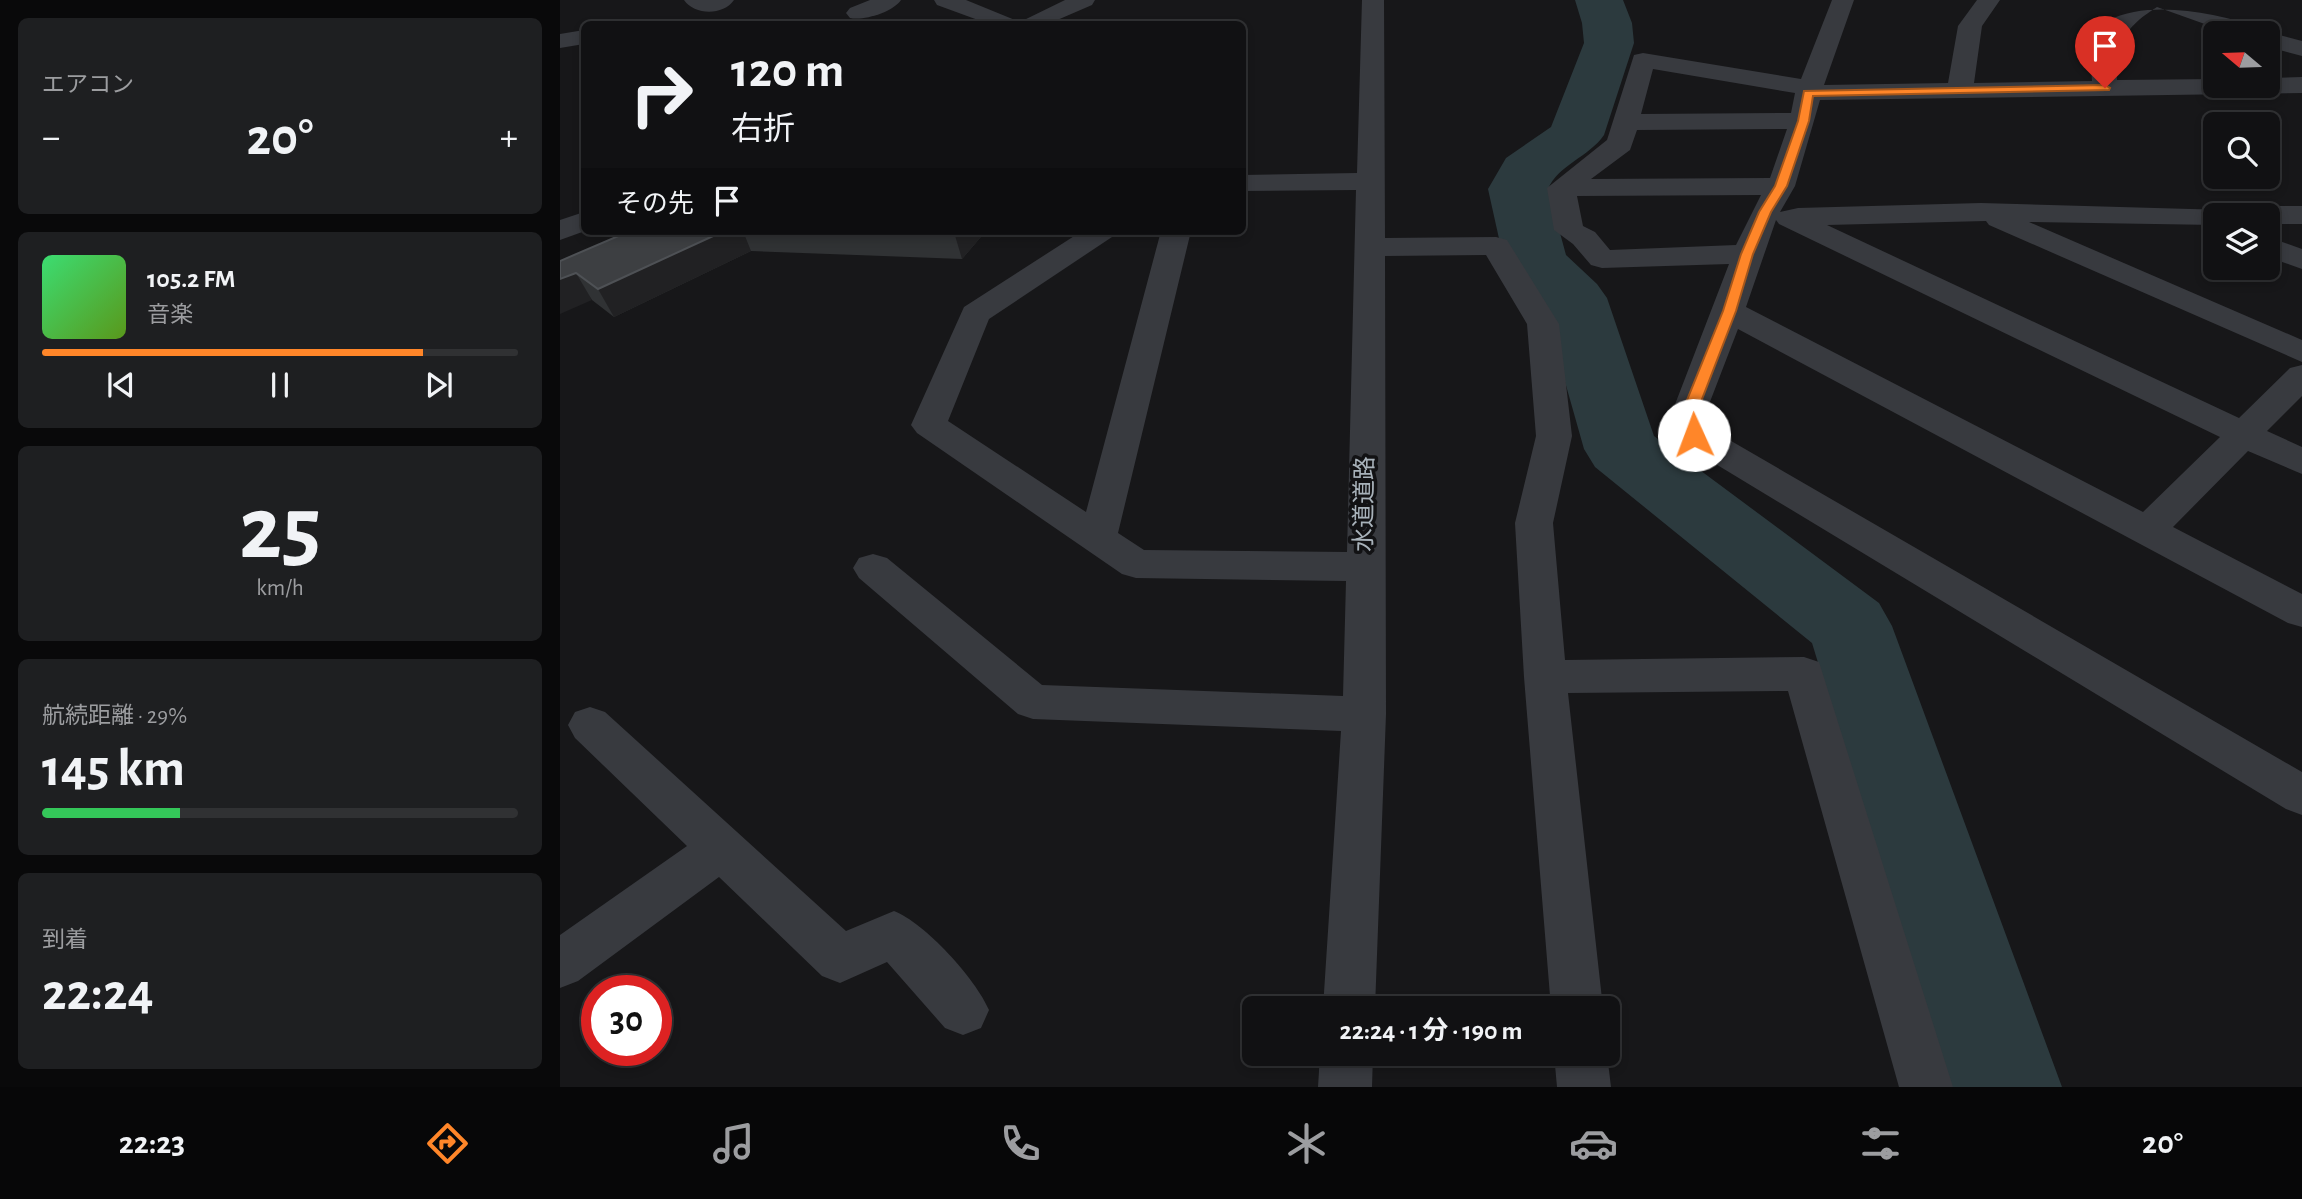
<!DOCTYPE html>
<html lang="ja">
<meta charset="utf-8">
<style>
:root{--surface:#111113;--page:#1e1f21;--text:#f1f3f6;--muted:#9c9da0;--line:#303133;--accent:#ff8629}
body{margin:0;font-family:"Alegreya Sans","Noto Sans JP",sans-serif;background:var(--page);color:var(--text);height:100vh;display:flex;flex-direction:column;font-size:26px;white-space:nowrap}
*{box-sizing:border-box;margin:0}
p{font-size:23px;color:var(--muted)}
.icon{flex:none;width:38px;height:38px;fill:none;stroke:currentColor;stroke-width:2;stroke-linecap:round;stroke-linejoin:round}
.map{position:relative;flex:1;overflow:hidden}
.details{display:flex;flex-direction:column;gap:18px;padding:18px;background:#09090a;width:560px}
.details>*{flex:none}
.guide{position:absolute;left:21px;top:21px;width:665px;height:214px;border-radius:10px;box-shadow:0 4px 10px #0003,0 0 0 2px var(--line);background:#111113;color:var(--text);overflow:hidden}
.needle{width:46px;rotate:289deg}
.tools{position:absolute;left:1643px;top:21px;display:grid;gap:14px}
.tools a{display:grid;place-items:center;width:77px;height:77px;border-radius:10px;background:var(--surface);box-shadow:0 4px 10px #0003,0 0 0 2px var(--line);font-size:35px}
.speed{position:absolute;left:21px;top:975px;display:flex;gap:14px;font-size:35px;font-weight:700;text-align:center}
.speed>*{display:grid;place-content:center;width:91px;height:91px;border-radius:50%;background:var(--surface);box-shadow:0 4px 10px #0003,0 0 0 2px var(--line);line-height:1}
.speed .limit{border:10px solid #d22;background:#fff;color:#111}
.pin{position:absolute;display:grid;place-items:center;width:60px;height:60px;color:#fff;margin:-72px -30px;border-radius:50% 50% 50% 0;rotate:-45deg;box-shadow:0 0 7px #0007}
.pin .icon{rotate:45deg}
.me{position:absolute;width:77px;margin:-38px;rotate:358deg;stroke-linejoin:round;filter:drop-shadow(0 0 5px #0008)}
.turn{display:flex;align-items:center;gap:24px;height:147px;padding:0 35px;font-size:32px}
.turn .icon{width:91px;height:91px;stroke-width:2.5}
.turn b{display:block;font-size:49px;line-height:60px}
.then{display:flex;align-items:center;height:66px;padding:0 35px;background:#0003;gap:14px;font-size:26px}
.big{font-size:52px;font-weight:700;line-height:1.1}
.details .card{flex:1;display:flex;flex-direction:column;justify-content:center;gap:10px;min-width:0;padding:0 24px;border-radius:10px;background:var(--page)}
.details .dial{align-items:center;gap:0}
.dial b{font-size:91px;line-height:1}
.song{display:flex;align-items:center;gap:21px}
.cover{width:84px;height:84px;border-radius:10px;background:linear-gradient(135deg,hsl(140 70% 55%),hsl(90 70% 35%))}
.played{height:7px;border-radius:4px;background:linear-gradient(90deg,var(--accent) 80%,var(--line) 80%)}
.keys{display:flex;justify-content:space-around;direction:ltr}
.heat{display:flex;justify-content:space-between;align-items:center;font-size:38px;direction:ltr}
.charge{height:10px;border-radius:5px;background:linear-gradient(90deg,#34c759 29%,var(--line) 0)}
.trip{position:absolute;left:682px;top:996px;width:378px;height:70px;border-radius:10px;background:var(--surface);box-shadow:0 4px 10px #0003,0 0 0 2px var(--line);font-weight:700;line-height:70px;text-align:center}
.tabs{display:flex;height:112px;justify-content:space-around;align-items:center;background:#070708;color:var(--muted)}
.tabs .icon{width:49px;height:49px}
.tabs .active{color:var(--accent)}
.tabs b{font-size:32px;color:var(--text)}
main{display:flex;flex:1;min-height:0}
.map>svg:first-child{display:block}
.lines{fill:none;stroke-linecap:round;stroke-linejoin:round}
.river{fill:#2c3a3e;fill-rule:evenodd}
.minor{fill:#383a3f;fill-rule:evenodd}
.wall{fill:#303234}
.shaded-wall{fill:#212123}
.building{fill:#3d3f42;stroke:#4e5155;stroke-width:2}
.route{fill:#ff8629;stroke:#a6571b;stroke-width:2}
.labels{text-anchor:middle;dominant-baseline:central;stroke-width:7;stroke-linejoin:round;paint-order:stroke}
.street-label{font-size:24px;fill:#a8b2ba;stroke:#121214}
</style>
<main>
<section class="details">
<div class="card"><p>エアコン</p>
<div class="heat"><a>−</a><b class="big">20°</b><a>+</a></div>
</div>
<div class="card">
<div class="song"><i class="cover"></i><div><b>105.2 FM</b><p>音楽</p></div></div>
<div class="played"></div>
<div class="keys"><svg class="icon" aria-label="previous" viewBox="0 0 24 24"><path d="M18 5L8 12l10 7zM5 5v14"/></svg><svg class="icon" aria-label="pause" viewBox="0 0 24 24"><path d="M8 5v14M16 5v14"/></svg><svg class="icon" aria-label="next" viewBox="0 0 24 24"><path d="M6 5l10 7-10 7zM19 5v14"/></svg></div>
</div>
<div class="card dial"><b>25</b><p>km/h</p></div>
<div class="card"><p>航続距離 · 29%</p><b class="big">145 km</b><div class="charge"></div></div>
<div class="card"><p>到着</p><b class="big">22:24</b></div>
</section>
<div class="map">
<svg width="1742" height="1087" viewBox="0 0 1742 1087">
<rect width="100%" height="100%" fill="#171719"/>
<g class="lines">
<!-- river -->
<path class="river" d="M 1015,0 L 1063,0 L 1072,23 L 1074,43 L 1044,135 C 1029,157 998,165 988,189 L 1006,255 L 1037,284 L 1047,298 L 1094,436 L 1319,603 L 1332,626 L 1502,1087 L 1388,1087 L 1252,643 L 1035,467 L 1024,449 L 983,304 L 944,261 L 928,189 L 946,158 L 991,127 L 1024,43 L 1022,23 Z"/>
<!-- minor -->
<g class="minor">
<path d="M 124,0 L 174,0 C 163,16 134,15 124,0 Z"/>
<path d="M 310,0 L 341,0 C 333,12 304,21 290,18 L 286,13 L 290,8 Z"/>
<polygon points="374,0 406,0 460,22 505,0 535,0 532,5 488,24 429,24 377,5"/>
<polygon points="802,0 824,0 825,238 936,237 947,240 999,324 1012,436 993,523 1005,660 1244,657 1259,662 1393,1087 1339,1087 1228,691 1008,693 1043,1008 991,1008 964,677 955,523 976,436 967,324 926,255 825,256 826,714 815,1008 763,1008 781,731 473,719 458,714 299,578 293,568 299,558 313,554 327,558 482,685 783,696 786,581 576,578 562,574 357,433 351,425 404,307 522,231 557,231 552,237 429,319 388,421 526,512 601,231 631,231 558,533 584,550 787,552 796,190 682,191 682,175 797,173"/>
<path d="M 1272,0 L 1294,0 L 1264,85 L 1388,83 L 1398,26 L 1417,0 L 1440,0 L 1422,26 L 1414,83 L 1532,81 C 1530,58 1534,38 1549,20 C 1589,0 1655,12 1700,28 L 1704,33 L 1708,32 L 1742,41 L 1742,56 L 1708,47 L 1708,33 L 1670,33 L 1597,7 C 1567,26 1554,43 1557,80 L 1656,79 L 1656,86 L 1708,86 L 1708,78 L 1742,77 L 1742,93 L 1260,100 L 1235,186 L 1220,212 L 1238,208 L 1421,203 L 1666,210 L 1670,215 L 1656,215 L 1656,225 L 1469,222 L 1742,340 L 1742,362 L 1429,225 L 1426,221 L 1267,225 L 1679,418 L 1730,368 L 1742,365 L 1742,396 L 1707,431 L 1742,447 L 1742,474 L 1688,451 L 1613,527 L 1742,594 L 1742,627 L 1728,623 L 1178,329 L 1143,420 L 1147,427 L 1742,772 L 1742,815 L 1726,809 L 1121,443 L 1109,420 L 1169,264 L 1042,268 L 1031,265 L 1013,244 L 994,230 L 987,188 L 1047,140 L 1074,55 L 1083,53 L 1241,79 ZM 1093,69 L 1235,93 L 1231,113 L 1081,114 ZM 1227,129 L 1210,178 L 1031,179 L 1070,150 L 1077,130 ZM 1201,195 L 1176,245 L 1050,250 L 1035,232 L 1023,226 L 1017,196 ZM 1216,220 L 1219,224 L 1660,437 L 1583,512 L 1186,307 Z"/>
<polygon points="24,30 24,44 0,48 0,34"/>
<polygon points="1708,206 1742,206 1742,224 1708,224 1708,215 1693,215 1698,209"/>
<polygon points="24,212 25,231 0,240 0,220"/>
<polygon points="1708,237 1742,249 1742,269 1708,257"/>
<path d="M 30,707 L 45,712 L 286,931 L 334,911 C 365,923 416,979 429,1010 L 421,1028 L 403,1035 L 385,1028 L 327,962 L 280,983 L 262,976 L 159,877 L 18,981 L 0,988 L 0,935 L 127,846 L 15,738 L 8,725 L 15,712 Z"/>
<polygon points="760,1054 813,1054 812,1087 758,1087"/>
<polygon points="994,1054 1047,1054 1051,1087 997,1087"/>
</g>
</g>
<!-- wall -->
<polygon class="wall" points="70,231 426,231 402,259 191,251 54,317 32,300 0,261"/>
<!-- shaded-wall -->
<g class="shaded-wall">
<polygon points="164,231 183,231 191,251 54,317 38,289"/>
<polygon points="395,231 426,231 402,259 394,232"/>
<polygon points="16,273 32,300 0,314 0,279"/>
</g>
<!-- building -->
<g class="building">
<polygon points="70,231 164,231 38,289 16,273 0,279 0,261"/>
<polygon points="360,231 395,231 394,232"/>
</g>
<!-- route -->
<polygon class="route" points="1545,85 1550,88 1549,90 1253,96 1249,121 1227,186 1211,212 1193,254 1176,311 1134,420 1141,435 1134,439 1129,438 1119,420 1163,311 1181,254 1199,212 1215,186 1238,121 1244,91"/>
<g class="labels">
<!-- street labels -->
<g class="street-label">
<text transform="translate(805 504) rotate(-89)">水道道路</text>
</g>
</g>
</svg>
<div class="tools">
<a><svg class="needle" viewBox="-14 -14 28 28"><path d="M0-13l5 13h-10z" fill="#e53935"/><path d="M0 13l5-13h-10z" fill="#9c9da0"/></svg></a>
<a><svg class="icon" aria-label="search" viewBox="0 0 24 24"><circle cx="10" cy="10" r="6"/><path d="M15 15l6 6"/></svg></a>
<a><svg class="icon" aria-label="layers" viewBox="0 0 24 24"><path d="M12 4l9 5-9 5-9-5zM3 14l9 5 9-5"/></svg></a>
</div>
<div class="speed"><div class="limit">30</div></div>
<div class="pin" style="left:1545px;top:88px;background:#d93025"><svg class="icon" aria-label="arrive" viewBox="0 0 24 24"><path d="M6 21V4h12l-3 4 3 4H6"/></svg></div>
<svg class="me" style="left:1134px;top:435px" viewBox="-20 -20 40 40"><circle r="19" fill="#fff"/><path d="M0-13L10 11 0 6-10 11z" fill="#ff8629"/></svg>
<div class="trip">22:24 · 1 分 · 190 m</div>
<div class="guide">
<div class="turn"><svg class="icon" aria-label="right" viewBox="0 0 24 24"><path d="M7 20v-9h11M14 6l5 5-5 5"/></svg><div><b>120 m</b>右折</div></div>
<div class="then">その先<svg class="icon" aria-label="arrive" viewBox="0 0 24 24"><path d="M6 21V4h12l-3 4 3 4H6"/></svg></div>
</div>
</div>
</main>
<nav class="tabs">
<b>22:23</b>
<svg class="icon active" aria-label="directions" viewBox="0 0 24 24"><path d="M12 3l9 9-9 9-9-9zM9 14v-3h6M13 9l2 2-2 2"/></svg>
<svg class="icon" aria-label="music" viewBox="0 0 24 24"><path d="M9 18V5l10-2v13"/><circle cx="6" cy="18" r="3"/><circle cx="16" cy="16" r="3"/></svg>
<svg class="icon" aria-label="phone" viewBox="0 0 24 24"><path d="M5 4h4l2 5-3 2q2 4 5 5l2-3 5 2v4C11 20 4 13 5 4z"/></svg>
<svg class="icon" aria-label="climate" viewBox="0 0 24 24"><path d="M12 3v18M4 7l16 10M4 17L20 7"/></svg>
<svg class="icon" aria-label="car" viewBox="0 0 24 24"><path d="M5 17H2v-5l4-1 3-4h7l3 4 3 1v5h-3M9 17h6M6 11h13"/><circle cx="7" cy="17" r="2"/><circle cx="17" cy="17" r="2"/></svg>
<svg class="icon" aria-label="filters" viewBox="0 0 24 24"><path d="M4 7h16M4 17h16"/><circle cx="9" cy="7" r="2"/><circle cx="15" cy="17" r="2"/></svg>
<b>20°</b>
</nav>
